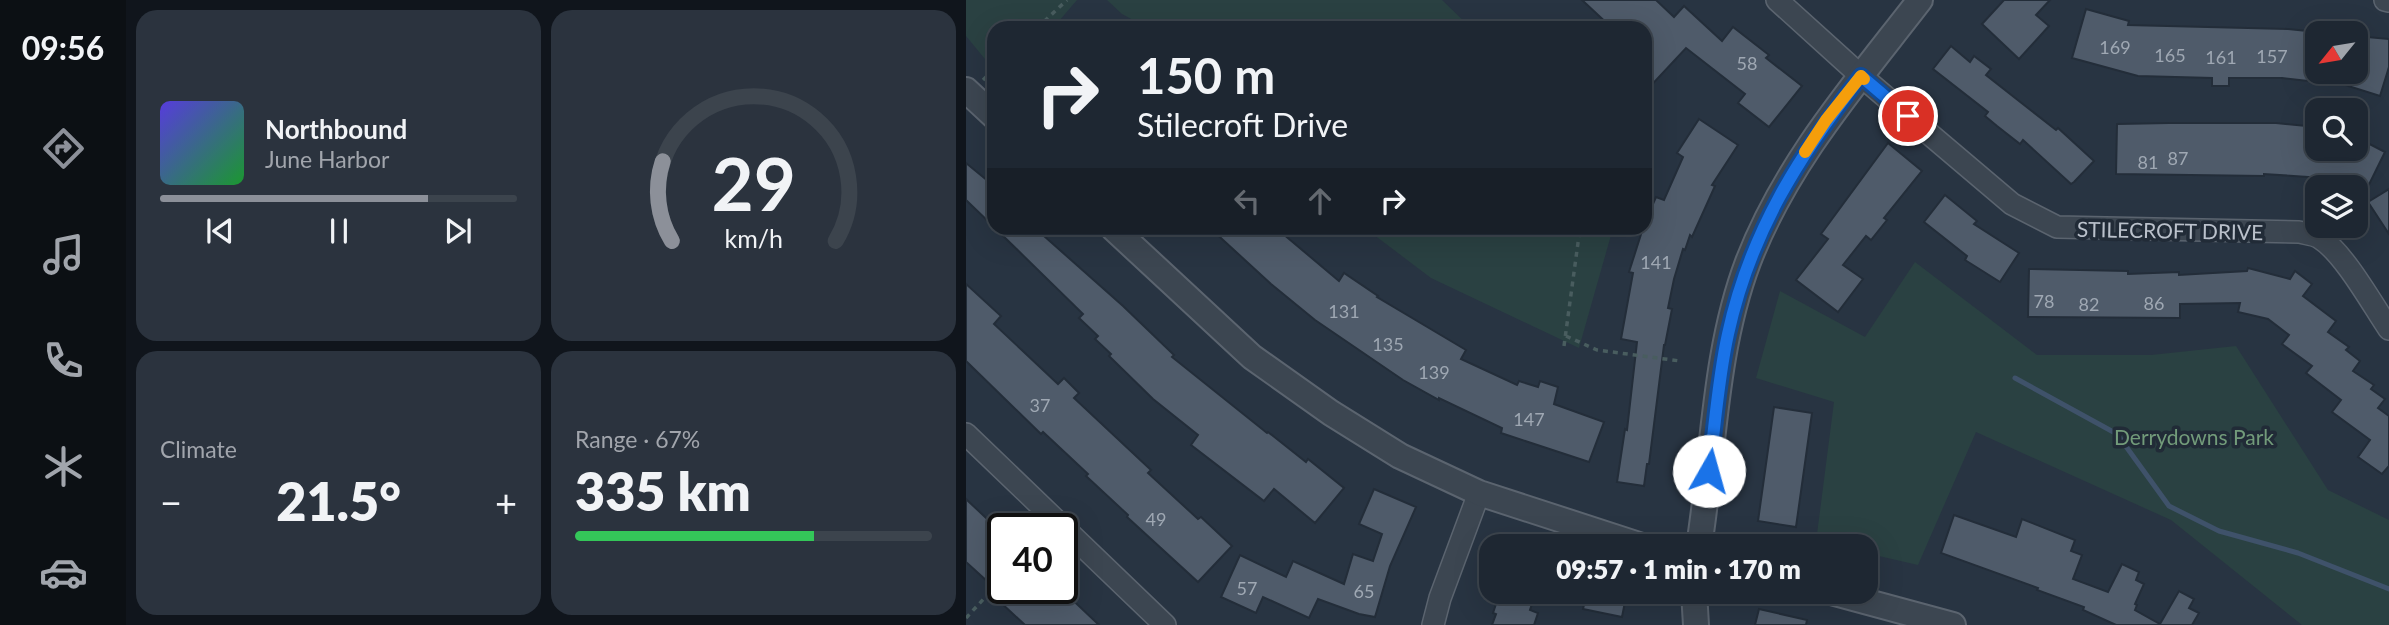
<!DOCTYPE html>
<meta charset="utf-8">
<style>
:root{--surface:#1e2732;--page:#2b333e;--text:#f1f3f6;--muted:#a1a5ac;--line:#3c444d;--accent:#8c9099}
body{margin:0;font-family:Lato,sans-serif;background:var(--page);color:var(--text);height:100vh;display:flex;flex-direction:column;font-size:26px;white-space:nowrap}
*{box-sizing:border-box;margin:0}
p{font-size:23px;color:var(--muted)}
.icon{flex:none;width:38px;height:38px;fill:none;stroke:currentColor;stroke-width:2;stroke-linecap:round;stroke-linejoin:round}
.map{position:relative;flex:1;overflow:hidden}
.panel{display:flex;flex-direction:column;gap:10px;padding:10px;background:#10151c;width:840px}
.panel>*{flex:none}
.banner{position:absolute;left:21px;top:21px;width:665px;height:214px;border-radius:21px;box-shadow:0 7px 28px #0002,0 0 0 2px var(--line);background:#1e2732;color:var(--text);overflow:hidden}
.needle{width:46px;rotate:240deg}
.tools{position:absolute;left:1339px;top:21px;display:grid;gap:14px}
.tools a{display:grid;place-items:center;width:63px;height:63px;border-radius:14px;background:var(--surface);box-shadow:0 7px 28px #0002,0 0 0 2px var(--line);font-size:35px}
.speed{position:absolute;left:21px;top:513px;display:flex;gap:14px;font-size:35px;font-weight:700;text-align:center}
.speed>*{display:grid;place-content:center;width:91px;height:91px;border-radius:50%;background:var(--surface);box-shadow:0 7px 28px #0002,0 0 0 2px var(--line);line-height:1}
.speed .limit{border:4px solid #111;border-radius:10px;background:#fff;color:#111}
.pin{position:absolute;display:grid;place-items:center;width:60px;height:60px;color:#fff;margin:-30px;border:4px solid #fff;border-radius:50%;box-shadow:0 2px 7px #0007}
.me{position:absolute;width:77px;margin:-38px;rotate:7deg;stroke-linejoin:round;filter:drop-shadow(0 0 5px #0008)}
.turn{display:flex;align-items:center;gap:24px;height:147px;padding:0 35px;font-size:32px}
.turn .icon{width:91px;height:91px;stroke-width:2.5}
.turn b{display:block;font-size:49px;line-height:60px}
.lanes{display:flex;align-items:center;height:66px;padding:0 35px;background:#0003;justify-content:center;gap:35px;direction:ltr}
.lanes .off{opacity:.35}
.big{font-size:52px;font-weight:800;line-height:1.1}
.panel .card{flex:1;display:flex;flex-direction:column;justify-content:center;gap:10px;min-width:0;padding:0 24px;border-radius:21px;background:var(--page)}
.panel .dial{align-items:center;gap:0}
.dial svg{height:182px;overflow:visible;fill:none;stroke:var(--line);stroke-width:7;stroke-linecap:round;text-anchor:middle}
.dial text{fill:var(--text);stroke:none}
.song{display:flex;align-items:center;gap:21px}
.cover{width:84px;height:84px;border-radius:10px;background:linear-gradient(135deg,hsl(250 70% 55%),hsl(130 70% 35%))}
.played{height:7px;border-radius:4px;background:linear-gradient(90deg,var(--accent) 75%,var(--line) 75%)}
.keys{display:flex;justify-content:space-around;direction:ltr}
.heat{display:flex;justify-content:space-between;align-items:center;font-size:38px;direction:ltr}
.charge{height:10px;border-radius:5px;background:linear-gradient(90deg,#34c759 67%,var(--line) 0)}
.panel .tiles{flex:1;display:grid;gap:10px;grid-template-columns:repeat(2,1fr)}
.trip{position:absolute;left:513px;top:534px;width:399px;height:70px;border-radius:21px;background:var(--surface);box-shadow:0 7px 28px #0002,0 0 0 2px var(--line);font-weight:800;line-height:70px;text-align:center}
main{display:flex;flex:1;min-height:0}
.dock{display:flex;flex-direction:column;width:126px;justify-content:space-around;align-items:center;background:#0c1014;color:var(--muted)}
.dock .icon{width:49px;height:49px}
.dock .on{color:var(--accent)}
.dock b{font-size:32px;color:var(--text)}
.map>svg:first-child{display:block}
.green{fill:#2a4142}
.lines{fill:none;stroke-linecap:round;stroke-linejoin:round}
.stream{stroke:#3f526a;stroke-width:5}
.building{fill:#4f5b6a;stroke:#232d39;stroke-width:2}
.minor-casing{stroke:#5b646f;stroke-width:24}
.tertiary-casing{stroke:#5b646f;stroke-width:28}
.path{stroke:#495d5f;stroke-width:3.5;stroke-dasharray:5 5;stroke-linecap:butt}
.minor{stroke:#3c4651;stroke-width:21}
.tertiary{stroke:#3c4651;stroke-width:24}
.route-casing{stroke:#114b97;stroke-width:18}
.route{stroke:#1a73e8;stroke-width:12}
.slow{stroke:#f59e0b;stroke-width:12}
.labels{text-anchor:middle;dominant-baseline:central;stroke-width:7;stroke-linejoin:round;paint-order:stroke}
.number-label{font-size:18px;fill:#9fa8b3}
.street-label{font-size:21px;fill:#bac1cb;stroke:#212b37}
.park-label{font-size:21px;fill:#729b7a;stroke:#212b37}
</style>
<main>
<nav class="dock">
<b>09:56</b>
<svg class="icon on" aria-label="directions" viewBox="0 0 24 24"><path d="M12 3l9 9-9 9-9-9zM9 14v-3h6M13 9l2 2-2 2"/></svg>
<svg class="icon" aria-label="music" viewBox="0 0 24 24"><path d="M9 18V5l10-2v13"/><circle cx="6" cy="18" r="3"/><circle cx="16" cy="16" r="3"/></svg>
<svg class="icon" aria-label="phone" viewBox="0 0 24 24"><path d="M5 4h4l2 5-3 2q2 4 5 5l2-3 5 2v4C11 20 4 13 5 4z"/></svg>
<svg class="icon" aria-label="climate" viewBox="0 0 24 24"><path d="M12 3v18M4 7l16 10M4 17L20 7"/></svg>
<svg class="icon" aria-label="car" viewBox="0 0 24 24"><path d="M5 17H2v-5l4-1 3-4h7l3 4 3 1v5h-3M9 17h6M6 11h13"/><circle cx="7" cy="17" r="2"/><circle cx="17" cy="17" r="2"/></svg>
</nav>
<section class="panel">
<div class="tiles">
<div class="card">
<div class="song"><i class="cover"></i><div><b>Northbound</b><p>June Harbor</p></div></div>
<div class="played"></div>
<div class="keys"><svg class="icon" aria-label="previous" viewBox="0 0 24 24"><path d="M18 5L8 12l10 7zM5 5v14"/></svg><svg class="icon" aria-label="pause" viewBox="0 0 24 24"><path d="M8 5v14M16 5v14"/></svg><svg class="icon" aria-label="next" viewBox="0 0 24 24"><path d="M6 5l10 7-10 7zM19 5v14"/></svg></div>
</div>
<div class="card dial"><svg viewBox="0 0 100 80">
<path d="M14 69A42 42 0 1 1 86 69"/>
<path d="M14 69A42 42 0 0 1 10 34" stroke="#8c9099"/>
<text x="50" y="56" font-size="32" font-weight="700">29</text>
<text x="50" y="72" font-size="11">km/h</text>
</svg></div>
<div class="card"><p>Climate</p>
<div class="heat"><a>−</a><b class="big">21.5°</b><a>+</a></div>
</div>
<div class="card"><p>Range · 67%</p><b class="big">335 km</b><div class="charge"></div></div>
</div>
</section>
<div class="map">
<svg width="1423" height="625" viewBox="0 0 1423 625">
<rect width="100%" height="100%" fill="#283442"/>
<!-- green -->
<g class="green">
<polygon points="0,0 111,0 87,28 28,28 28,70 0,36"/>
<polygon points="141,0 476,0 505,28 182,28 156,14"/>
<polygon points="399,228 647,228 613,348 465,278"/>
<polygon points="949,262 1071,355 1185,355 1270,346 1362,490 1423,520 1423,625 1336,625 1205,520 1010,432 952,565 900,553 900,546 869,546 850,542 868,402 790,378 814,291 899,337"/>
</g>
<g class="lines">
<!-- stream -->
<polyline class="stream" points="1049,378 1151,434 1203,506 1253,531 1332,553 1423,589"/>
</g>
<!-- building -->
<g class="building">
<polygon points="616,0 690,0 708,17 718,6 756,41 767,27 803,55 800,58 836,86 803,127 772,103 779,94 720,48 679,92 679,28 646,28"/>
<polygon points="1038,0 1084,0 1070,15 1083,26 1053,59 1016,24"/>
<polygon points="1120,9 1163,21 1162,25 1322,29 1351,32 1351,72 1390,72 1390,36 1423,39 1423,67 1414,96 1351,76 1351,82 1316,78 1263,78 1263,86 1246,86 1246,78 1172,76 1106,58"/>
<polygon points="985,46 1004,62 1008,56 1025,69 1020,75 1090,130 1092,128 1128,161 1108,182 1105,184 1057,140 1054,144 1031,126 1019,116 1022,112 967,69"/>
<polygon points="733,119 772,145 746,185 749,186 726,237 724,235 719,250 717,249 708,279 702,308 706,309 699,345 698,345 683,464 681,464 678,486 651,482 659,429 661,430 671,342 655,339 667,273 663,272 677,228 679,228 679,222 690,197 698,200 717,157 711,153"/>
<polygon points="1203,123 1310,123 1351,127 1351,149 1390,149 1390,137 1419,152 1390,211 1390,187 1374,187 1357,178 1298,174 1298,176 1150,174 1151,124"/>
<polygon points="922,143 956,171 918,218 921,220 905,240 900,236 877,265 897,279 872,312 830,280 862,239 855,234"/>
<polygon points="0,163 28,186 28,227 0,200"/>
<polygon points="1423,189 1423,234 1402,202"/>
<polygon points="979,195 1011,221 1008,224 1053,253 1034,282 999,260 1001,256 958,222"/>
<polygon points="29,228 69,228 157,306 208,355 206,357 301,433 302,432 340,462 342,459 378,488 349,523 308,489 298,501 225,445 232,435 187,399 143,356 145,354 129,339 132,336 113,318 117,314"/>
<polygon points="244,228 310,228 373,281 378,273 412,296 411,297 500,350 495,359 551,385 553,381 572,387 574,381 592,387 588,404 638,422 623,462 535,433 536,428 473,398 473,400 437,380 349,320 305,284"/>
<polygon points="1282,268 1324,279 1329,271 1346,284 1337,296 1370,321 1362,332 1383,347 1380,350 1394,361 1387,371 1408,385 1405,389 1419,399 1412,408 1423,416 1423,466 1416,474 1392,457 1404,440 1366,412 1375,400 1340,373 1346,366 1316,344 1323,335 1302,319 1272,312 1274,303 1214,304 1214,318 1062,317 1063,269 1162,271 1162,274 1213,272 1213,275 1281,271"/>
<polygon points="0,284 35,316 28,324 92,384 98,378 113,393 108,398 185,470 182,473 232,519 235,517 266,546 232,582 161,517 162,515 120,476 122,474 77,432 75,434 0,361"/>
<polygon points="808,407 846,413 830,527 792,521"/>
<polygon points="408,489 450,507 424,566 409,617 393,614 352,599 343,618 297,597 290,613 255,597 274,555 320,577 327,561 378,584 387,554 407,561 416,534 393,524"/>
<polygon points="0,499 37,534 37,567 22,582 0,562"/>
<polygon points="988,515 1050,537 1056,519 1109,540 1105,551 1116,555 1107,579 1142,592 1156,564 1173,572 1170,580 1178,584 1169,604 1171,605 1169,610 1194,624 1213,591 1228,599 1223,608 1233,613 1226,625 1150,625 1117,610 1118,607 1071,590 1072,588 975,553"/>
<polygon points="28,588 94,588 133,625 59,625 32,600 36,596"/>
<polygon points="534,592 570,592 564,610 572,613 568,625 526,625 530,614 527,613"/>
<polygon points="621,592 661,592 656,617 617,609"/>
<polygon points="793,609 841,620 840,625 789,625"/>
</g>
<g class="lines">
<defs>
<g id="minor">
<path d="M 811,0 L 895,76 L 1046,204 L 1091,227 L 1333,232 C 1340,234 1348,234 1354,238 C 1378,253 1406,304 1423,329"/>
<polyline points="1419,0 1423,1"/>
<polyline points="0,434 199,625"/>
<polyline points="467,625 474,598 513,493"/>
</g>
<g id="tertiary">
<polyline points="0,90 28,116"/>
<polyline points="147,228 286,357 365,413 434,456 513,493 676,546"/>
<path d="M 733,546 C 748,452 748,352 782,262 C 820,163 890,83 954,0"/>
<polyline points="728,592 730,625"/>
<polyline points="865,592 987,625"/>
</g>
</defs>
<!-- minor casing -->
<use href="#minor" class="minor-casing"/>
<!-- tertiary casing -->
<use href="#tertiary" class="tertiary-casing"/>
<!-- path -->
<g class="path">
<polyline points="71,28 101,0"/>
<polyline points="17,80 28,69"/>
<polyline points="600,336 631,350 714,361"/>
<polyline points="598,346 614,228"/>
<polyline points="0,618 37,578"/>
</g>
<!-- minor -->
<use href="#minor" class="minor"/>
<!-- tertiary -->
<use href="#tertiary" class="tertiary"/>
</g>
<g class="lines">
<defs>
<path id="route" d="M 743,471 C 749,426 752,379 762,334 C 784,233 832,157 895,76 L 942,116"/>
</defs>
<!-- route casing -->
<use href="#route" class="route-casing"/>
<!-- route -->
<use href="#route" class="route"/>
<!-- slow -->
<polyline class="slow" points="839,152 860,120 895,76 898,79"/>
</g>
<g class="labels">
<!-- number labels -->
<g class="number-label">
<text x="1149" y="47">169</text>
<text x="1204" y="55">165</text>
<text x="1306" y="56">157</text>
<text x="1255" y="57">161</text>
<text x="781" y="63">58</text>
<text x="1212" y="158">87</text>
<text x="1182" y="162">81</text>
<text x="690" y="262">141</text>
<text x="1078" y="301">78</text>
<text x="1188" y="303">86</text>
<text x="1123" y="304">82</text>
<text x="378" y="311">131</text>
<text x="422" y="344">135</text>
<text x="468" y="372">139</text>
<text x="74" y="405">37</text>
<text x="563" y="419">147</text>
<text x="190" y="519">49</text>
<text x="281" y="588">57</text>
<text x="398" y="591">65</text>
</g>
<!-- street labels -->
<g class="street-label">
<text transform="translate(1204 230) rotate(1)">STILECROFT DRIVE</text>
</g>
<!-- park labels -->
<g class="park-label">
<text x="1228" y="436">Derrydowns Park</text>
</g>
</g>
</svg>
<div class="tools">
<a><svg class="needle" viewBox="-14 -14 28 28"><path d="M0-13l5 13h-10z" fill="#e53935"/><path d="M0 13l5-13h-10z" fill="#a1a5ac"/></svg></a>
<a><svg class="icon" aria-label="search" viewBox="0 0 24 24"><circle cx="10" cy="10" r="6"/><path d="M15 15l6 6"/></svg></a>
<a><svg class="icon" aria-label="layers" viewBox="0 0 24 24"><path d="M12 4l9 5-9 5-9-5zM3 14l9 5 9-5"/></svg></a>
</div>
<div class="speed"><div class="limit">40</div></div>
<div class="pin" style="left:942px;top:116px;background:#d93025"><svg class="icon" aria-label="arrive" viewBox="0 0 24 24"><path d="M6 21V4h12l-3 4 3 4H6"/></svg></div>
<svg class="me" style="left:743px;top:471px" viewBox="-20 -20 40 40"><circle r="19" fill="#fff"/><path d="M0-13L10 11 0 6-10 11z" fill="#1a73e8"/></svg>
<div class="trip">09:57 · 1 min · 170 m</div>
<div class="banner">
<div class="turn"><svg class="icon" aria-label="right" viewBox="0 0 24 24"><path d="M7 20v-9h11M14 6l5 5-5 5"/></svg><div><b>150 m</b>Stilecroft Drive</div></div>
<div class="lanes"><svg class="icon off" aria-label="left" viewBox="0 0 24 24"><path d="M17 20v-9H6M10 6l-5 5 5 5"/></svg><svg class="icon off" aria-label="ahead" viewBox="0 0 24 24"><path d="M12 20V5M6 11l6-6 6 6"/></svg><svg class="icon" aria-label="right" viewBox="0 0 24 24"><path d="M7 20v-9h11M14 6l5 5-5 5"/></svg></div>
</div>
</div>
</main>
